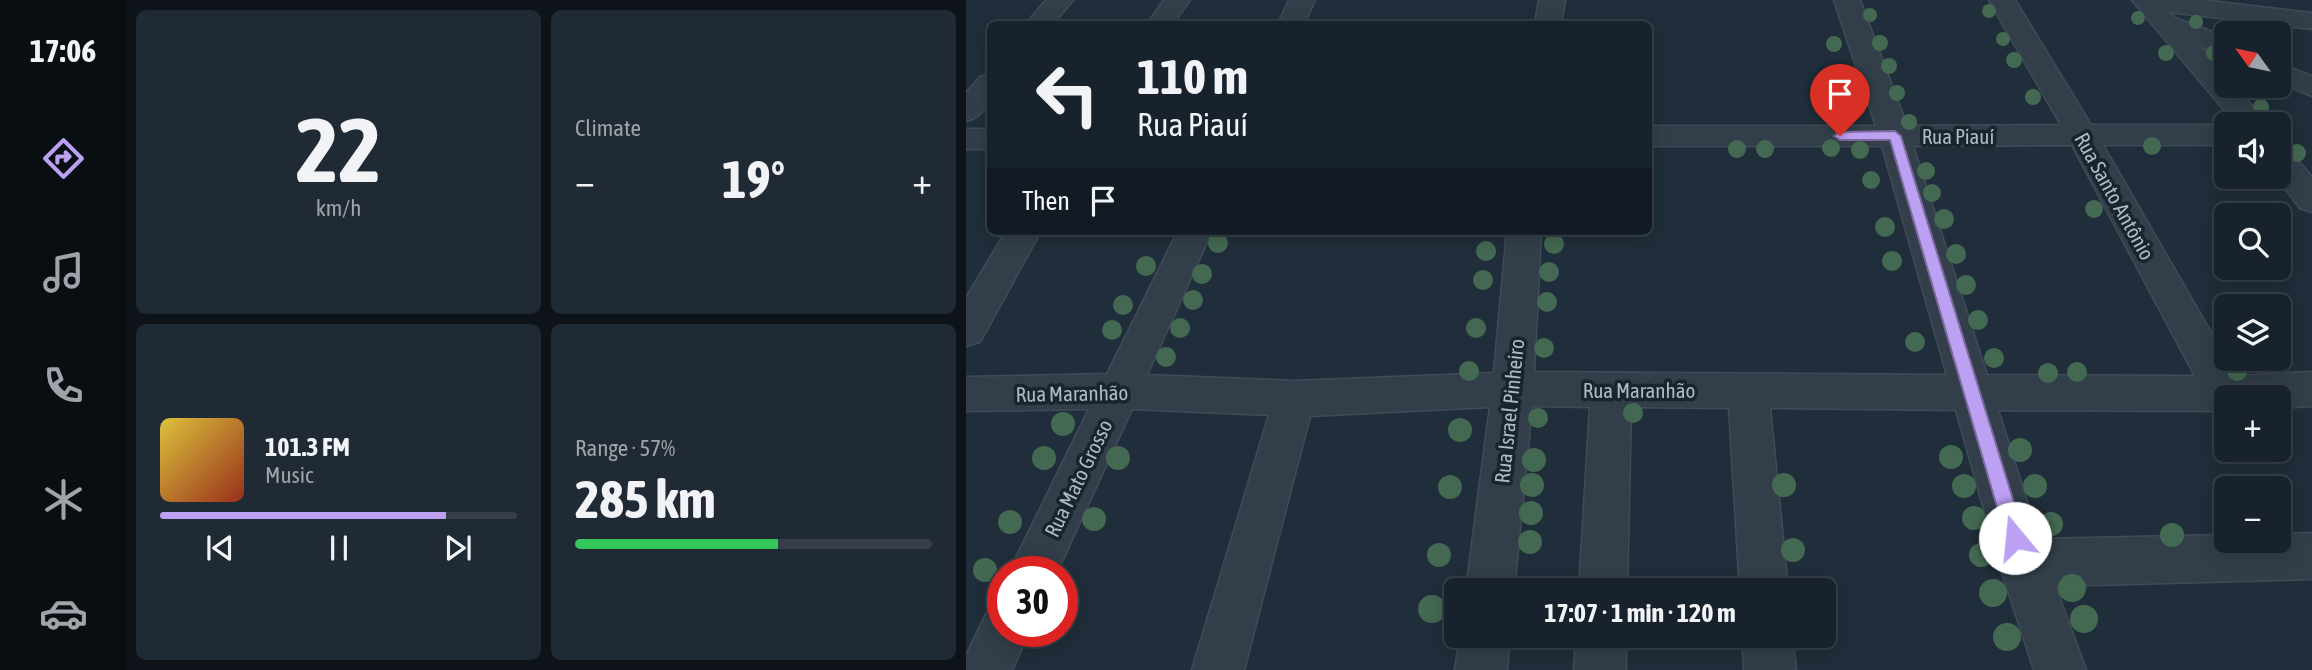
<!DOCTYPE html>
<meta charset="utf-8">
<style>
:root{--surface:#17222c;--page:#202a34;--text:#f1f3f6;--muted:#9ea4a9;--line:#363f48;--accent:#bca0f2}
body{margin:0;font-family:"Asap Condensed",sans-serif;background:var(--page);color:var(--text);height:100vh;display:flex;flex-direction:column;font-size:26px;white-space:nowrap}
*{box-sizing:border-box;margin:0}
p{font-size:23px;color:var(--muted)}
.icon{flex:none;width:38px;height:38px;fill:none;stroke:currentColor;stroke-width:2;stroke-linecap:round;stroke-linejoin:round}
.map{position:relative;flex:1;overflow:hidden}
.panel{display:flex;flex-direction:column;gap:10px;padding:10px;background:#0d1318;width:840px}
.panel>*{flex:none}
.guide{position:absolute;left:21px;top:21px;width:665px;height:214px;border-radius:10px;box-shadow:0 4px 18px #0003,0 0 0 2px var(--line);background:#17222c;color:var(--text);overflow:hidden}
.needle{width:46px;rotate:303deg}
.controls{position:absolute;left:1248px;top:21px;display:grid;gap:14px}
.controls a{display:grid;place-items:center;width:77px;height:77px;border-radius:10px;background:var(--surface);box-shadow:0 4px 18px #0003,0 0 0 2px var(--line);font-size:35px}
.speed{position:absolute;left:21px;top:556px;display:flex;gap:14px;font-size:35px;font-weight:700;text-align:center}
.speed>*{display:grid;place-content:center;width:91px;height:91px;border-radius:50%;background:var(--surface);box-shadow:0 4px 18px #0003,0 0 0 2px var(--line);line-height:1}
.speed .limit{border:10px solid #d22;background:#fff;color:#111}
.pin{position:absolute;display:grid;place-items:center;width:60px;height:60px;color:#fff;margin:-72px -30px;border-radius:50% 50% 50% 0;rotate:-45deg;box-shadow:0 0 7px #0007}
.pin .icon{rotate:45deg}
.me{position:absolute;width:77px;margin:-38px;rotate:343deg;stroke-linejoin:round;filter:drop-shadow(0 0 5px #0008)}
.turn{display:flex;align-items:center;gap:24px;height:147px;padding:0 35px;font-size:32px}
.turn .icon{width:91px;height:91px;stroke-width:2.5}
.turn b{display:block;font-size:49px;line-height:60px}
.then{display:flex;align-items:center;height:66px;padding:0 35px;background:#0003;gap:14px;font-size:26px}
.big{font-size:52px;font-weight:700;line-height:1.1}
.panel .card{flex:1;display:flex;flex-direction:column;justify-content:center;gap:10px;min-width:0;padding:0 24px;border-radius:10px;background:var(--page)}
.panel .dial{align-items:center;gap:0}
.dial b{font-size:91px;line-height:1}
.song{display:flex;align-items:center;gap:21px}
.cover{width:84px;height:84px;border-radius:10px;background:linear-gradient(135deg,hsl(50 70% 55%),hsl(10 70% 35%))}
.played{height:7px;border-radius:4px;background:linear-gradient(90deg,var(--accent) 80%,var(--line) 80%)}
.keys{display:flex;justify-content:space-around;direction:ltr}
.heat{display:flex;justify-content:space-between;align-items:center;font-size:38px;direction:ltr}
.charge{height:10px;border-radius:5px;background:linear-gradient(90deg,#34c759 57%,var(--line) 0)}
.panel .tiles{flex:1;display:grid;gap:10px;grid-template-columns:repeat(2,1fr)}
.trip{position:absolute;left:478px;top:578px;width:392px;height:70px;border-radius:10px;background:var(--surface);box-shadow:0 4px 18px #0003,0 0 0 2px var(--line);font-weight:700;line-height:70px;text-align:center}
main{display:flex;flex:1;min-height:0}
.dock{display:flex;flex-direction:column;width:126px;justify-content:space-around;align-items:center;background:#090e12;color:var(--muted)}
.dock .icon{width:49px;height:49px}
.dock .current{color:var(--accent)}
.dock b{font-size:32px;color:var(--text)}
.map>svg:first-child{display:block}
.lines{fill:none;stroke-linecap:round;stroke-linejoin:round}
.minor-casing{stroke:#3f4b56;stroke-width:3}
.minor{fill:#323f4a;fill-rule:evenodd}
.tree{fill:#446953}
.route{fill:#bca0f2;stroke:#7a689d;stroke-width:2}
.labels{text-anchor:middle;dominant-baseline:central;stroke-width:7;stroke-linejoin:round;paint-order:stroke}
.street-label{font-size:21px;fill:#acbac7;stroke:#18242e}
</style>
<main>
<nav class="dock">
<b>17:06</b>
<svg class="icon current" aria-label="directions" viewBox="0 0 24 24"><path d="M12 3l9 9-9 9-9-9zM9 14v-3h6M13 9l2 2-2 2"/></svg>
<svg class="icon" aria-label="music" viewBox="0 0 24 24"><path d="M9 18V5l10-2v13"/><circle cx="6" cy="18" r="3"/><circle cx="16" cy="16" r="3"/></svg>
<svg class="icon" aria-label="phone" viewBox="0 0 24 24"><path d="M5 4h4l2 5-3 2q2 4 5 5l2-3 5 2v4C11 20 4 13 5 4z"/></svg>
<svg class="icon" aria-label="climate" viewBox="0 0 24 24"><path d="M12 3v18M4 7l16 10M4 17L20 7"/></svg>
<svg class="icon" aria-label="car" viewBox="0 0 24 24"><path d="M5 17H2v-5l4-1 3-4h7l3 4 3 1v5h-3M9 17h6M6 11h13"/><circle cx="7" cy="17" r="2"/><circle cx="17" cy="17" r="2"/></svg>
</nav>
<section class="panel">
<div class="tiles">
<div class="card dial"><b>22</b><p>km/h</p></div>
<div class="card"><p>Climate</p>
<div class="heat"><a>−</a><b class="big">19°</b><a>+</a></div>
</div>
<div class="card">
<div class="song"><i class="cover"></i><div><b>101.3 FM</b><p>Music</p></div></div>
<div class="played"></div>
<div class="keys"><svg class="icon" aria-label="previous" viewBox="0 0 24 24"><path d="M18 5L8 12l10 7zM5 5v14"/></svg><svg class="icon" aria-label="pause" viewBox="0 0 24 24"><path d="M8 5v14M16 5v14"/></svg><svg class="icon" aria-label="next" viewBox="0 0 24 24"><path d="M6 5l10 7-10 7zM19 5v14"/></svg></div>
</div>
<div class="card"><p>Range · 57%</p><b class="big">285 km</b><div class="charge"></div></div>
</div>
</section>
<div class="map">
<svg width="1346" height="670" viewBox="0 0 1346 670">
<rect width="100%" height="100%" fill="#1f2e3a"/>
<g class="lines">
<defs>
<g id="minor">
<polygon points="80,0 107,0 87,24 60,24"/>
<polygon points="198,0 224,0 207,24 181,24"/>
<polygon points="323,0 349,0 338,24 312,24"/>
<polygon points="573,0 599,0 595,24 569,24"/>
<path d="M 868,0 L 894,0 L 941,126 L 1095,125 L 1023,0 L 1049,0 L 1125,125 L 1260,125 L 1260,145 L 1137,145 L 1270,376 L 1346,372 L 1346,406 L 1312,408 L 1312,397 L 1260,397 L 1259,411 L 1032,410 L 1073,539 L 1260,535 L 1260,541 L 1312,541 L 1312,534 L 1346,533 L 1346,579 L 1089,586 L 1120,670 L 1068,670 L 1033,563 L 990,410 L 804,408 L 822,590 L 774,590 L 763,408 L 665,407 L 661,590 L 613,590 L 624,407 L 566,406 L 548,590 L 500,590 L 524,407 L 344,416 L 278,670 L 226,670 L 303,415 L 166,409 L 91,572 L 43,572 L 123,409 L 0,411 L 0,377 L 141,374 L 212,231 L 246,231 L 181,375 L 328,381 L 528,373 L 541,231 L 575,231 L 568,372 L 981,375 L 916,146 L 682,146 L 682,126 L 910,126 ZM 1106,145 L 1229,376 L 1021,375 L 947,146 Z"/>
<polygon points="1166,0 1236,0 1346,13 1346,29 1203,12 1209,18 1260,37 1260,55 1234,46 1260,76 1260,86 1269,86 1301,124 1270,124"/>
<polygon points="1312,63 1346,76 1346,96 1312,82"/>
<path d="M 24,74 C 26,95 23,115 0,121 L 0,93 L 14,77 Z"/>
<rect x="0" y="129" width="24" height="20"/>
<polygon points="1312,147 1323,150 1346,177 1346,212 1334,208 1310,177 1312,177"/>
<polygon points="40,231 75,231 14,342 0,346 0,298"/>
<polygon points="37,608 37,632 63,632 46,670 0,670 0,656 20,614"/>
<polygon points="494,635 544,635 541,670 489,670"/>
<polygon points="610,635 660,635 660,670 608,670"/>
<polygon points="776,635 826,635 830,670 778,670"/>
</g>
</defs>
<!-- minor casing -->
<use href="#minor" class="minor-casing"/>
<!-- minor -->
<use href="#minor" class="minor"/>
</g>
<!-- trees -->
<g class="tree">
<circle cx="1023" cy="11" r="7"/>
<circle cx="904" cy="15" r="7"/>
<circle cx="1172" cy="18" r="7"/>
<circle cx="1230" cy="22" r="7"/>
<circle cx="1037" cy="39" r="7"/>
<circle cx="914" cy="43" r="8"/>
<circle cx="868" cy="44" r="8"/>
<circle cx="1200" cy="53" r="8"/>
<circle cx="1248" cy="53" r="8"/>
<circle cx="1048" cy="60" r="8"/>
<circle cx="923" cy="66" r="8"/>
<circle cx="875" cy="74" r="8"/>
<circle cx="931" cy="93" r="8"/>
<circle cx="1067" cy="97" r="8"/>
<circle cx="1295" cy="107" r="8"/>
<circle cx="943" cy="122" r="8"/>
<circle cx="1186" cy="146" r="9"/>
<circle cx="865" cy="148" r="9"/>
<circle cx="771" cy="149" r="9"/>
<circle cx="799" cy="149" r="9"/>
<circle cx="894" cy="150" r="9"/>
<circle cx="1331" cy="153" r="9"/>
<circle cx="960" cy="171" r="9"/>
<circle cx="905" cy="180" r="9"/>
<circle cx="966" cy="193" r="9"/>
<circle cx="1128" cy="209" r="9"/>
<circle cx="978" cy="219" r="10"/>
<circle cx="919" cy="227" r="10"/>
<circle cx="252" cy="243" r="10"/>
<circle cx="588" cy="244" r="10"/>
<circle cx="520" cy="251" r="10"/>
<circle cx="990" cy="254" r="10"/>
<circle cx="926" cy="261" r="10"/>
<circle cx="180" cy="266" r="10"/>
<circle cx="583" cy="272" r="10"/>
<circle cx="236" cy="274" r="10"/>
<circle cx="517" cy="280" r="10"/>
<circle cx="1000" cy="285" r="10"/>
<circle cx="227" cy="300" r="10"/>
<circle cx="581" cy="302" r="10"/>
<circle cx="157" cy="305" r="10"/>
<circle cx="1012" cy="320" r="10"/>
<circle cx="214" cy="328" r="10"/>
<circle cx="510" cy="328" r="10"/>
<circle cx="146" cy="330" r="10"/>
<circle cx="949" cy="342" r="10"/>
<circle cx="578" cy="348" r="10"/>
<circle cx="200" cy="357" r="10"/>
<circle cx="1028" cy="358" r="10"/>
<circle cx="503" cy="371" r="10"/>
<circle cx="1271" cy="371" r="10"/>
<circle cx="1111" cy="372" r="10"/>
<circle cx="1082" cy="373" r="10"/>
<circle cx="667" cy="413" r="10"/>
<circle cx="572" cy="418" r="10"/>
<circle cx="97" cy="424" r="12"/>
<circle cx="494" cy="430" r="12"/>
<circle cx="1054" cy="450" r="12"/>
<circle cx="985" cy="457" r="12"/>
<circle cx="78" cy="458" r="12"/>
<circle cx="152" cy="458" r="12"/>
<circle cx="568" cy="460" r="12"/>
<circle cx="566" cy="485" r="12"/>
<circle cx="818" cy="485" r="12"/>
<circle cx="998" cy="486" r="12"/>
<circle cx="1069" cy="486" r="12"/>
<circle cx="484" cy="487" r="12"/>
<circle cx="565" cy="513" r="12"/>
<circle cx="1008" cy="518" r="12"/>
<circle cx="128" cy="519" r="12"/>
<circle cx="44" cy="522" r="12"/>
<circle cx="1085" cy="524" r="12"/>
<circle cx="1206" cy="535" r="12"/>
<circle cx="564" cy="542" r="12"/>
<circle cx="827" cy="550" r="12"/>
<circle cx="473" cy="555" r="12"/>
<circle cx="1015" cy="555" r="12"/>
<circle cx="19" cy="570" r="12"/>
<circle cx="1106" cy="588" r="14"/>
<circle cx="1027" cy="593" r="14"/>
<circle cx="466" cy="609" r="14"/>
<circle cx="1118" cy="619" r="14"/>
<circle cx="1041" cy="637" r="14"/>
</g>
<!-- route -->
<polygon class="route" points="929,131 935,136 1059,538 1056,545 1049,548 1043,545 1040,538 924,140 874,140 868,136 874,132"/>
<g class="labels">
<!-- street labels -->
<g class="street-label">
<text x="992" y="136">Rua Piauí</text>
<text transform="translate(1149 196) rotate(61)">Rua Santo Antônio</text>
<text x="673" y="390">Rua Maranhão</text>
<text transform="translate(106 393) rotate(-1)">Rua Maranhão</text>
<text transform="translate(543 411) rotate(-84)">Rua Israel Pinheiro</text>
<text transform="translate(112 478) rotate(-64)">Rua Mato Grosso</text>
</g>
</g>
</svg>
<div class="controls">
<a><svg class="needle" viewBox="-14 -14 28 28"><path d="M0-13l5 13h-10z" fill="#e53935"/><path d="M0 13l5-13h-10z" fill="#9ea4a9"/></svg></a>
<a><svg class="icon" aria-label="sound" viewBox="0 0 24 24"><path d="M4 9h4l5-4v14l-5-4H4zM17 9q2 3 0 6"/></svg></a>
<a><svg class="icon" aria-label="search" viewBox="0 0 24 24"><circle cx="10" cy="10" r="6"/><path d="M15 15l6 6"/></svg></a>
<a><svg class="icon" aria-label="layers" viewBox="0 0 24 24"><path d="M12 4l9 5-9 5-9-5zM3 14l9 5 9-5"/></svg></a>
<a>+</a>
<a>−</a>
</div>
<div class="speed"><div class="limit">30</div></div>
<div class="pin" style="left:874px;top:136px;background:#d93025"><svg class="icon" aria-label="arrive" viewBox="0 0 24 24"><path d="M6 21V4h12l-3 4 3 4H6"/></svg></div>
<svg class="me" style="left:1049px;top:538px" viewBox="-20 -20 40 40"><circle r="19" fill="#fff"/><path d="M0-13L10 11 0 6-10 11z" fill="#bca0f2"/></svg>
<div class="trip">17:07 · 1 min · 120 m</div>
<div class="guide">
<div class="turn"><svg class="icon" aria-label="left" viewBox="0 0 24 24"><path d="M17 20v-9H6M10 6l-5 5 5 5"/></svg><div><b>110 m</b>Rua Piauí</div></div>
<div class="then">Then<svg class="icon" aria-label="arrive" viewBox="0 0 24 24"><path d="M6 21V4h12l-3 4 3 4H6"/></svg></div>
</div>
</div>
</main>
